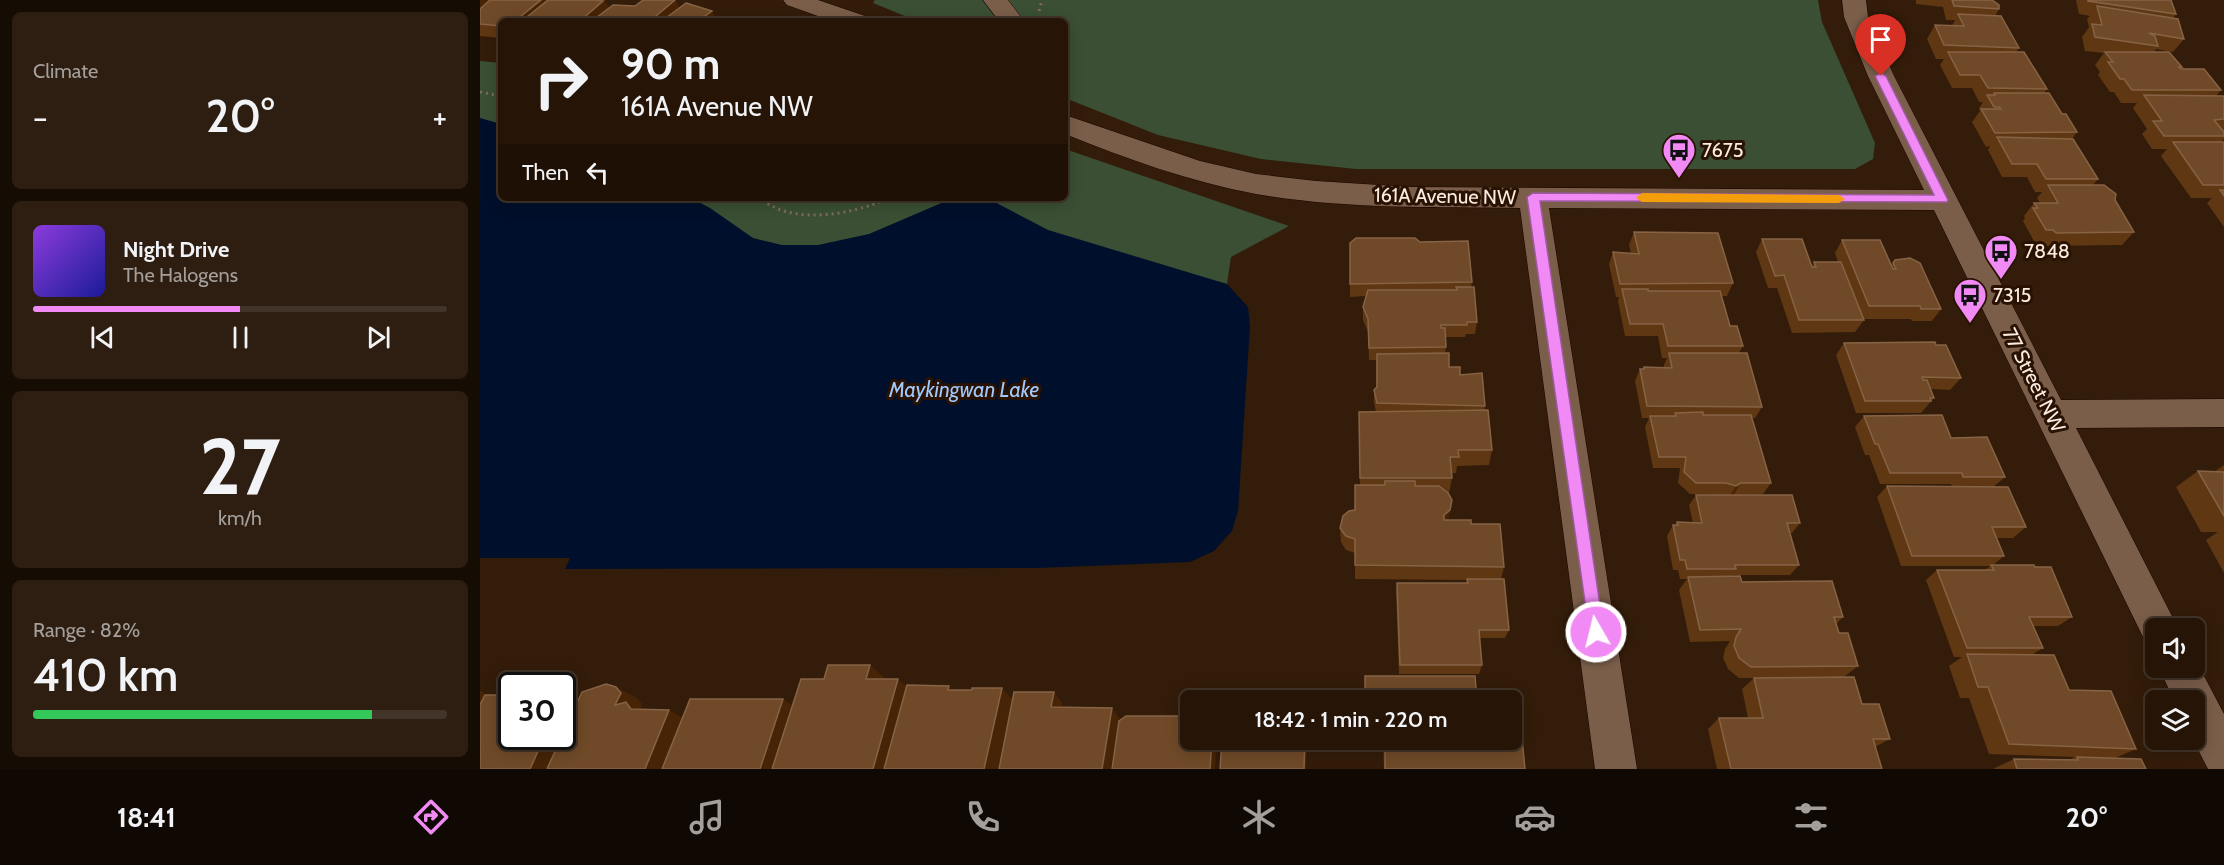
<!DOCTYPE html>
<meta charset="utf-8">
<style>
:root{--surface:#261507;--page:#2e1e11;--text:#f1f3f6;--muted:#a49f9b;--line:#423428;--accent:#f18af4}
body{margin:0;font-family:Cabin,sans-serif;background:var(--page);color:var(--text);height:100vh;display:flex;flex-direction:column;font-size:22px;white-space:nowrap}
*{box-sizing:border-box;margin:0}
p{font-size:20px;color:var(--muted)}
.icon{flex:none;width:33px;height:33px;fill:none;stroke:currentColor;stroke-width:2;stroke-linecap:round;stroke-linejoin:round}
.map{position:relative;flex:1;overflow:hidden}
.details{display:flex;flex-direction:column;gap:12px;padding:12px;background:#150c04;width:480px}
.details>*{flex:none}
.guide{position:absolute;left:18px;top:18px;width:570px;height:183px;border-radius:9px;box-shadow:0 3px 15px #0003,0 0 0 2px var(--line);background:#261507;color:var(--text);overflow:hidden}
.fabs{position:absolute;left:1665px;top:618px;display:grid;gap:12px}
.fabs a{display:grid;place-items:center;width:60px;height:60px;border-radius:9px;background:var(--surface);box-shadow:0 3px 15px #0003,0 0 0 2px var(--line);font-size:30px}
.speed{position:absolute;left:18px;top:672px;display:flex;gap:12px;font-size:30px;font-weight:700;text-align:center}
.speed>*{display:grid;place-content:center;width:78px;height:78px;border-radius:50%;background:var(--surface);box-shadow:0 3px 15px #0003,0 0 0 2px var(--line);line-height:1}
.speed .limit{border:3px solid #111;border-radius:9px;background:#fff;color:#111}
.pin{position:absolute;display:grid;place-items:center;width:51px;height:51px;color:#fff;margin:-62px -26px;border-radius:50% 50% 50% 0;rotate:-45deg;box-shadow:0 0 6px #0007}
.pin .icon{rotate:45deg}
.me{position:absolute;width:66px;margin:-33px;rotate:352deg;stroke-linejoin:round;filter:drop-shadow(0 0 4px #0008)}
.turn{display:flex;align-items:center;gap:21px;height:126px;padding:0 24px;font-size:27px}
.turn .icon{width:78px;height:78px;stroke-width:2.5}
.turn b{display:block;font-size:42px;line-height:51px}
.then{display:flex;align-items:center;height:57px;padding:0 24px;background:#0003;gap:12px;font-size:22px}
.big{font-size:45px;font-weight:600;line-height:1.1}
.details .widget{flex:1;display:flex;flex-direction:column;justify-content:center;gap:9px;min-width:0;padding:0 21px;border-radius:9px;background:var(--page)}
.details .dial{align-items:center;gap:0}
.dial b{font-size:78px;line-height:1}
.song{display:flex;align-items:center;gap:18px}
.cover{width:72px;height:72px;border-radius:9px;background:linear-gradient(135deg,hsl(270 70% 55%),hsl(240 70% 35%))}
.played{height:6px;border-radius:3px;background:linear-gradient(90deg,var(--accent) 50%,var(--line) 50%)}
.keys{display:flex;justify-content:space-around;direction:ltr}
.heat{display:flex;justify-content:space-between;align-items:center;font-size:33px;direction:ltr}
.charge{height:9px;border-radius:4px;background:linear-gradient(90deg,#34c759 82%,var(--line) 0)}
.trip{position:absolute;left:700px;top:690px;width:342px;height:60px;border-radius:9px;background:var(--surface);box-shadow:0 3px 15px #0003,0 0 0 2px var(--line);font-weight:600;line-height:60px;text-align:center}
.tab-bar{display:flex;height:96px;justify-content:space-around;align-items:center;background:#0f0803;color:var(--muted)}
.tab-bar .icon{width:42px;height:42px}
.tab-bar .current{color:var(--accent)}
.tab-bar b{font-size:27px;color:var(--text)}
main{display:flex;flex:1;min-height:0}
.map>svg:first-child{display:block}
.green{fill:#3a4f33}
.water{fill:#000f2b}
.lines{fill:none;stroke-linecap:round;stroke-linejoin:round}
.minor-casing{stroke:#1a0500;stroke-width:1}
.path{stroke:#806b5b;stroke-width:3;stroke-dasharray:2 4;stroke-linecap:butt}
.minor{fill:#7a5e4a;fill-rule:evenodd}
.wall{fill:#5f3712}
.shaded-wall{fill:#462405}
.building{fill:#704a28;stroke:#866345;stroke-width:1.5}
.route{fill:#f18af4;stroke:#9d5a9f;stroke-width:1.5}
.slow{fill:#f59e0b}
.labels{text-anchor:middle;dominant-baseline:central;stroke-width:6;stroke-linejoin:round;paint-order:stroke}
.poi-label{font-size:20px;fill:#fcebe0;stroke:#291202;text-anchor:start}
.street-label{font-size:20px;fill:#fcebe0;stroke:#291202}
.water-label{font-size:21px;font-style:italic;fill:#a1c9fe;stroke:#291202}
</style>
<main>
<section class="details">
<div class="widget"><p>Climate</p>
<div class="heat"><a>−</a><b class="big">20°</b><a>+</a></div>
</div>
<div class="widget">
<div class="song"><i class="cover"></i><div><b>Night Drive</b><p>The Halogens</p></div></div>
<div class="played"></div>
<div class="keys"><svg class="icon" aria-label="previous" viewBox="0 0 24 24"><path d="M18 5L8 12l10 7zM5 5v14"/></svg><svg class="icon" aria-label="pause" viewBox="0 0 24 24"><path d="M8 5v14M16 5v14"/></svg><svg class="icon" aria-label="next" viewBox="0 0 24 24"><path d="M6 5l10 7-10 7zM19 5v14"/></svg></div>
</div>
<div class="widget dial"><b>27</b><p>km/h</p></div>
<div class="widget"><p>Range · 82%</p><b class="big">410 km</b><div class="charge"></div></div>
</section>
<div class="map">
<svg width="1744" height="769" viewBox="0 0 1744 769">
<rect width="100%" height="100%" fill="#331c09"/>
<!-- green -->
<g class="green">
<polygon points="395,0 1338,0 1342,22 1395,143 1393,159 1375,169 876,169 781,159 678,135 585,98 585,21 437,21 393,3"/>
<polygon points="0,61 21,63 21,181 0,175"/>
<polygon points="585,149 809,226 751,257 747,284 499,243 318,270 78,198 585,198"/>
</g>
<!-- water -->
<polygon class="water" points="0,118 21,124 21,198 211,198 230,208 273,238 302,245 338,245 389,234 473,198 507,198 568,230 747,284 768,307 770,326 758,511 752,531 734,551 710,562 557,568 85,569 90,558 0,558"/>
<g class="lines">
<defs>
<g id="minor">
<polygon points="303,0 338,0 385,16 388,21 352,21 307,5"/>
<polygon points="503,0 528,0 544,21 519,21"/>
<path d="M 1362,0 L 1386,0 L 1388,17 L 1414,76 L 1581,400 L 1744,399 L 1744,427 L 1596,428 L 1698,628 L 1676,628 L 1676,645 L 1665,641 L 1454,210 L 1069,208 L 1157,769 L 1115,769 L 1040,208 C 952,207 863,209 776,194 C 711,182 647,159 585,134 L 585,115 L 720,161 L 776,174 L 836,181 L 931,187 L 1444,190 L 1388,76 L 1364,17 Z"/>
<polygon points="1714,657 1744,714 1744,769 1728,769 1713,740 1714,700 1694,700 1679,668 1714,668"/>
</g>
</defs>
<!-- minor casing -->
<use href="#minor" class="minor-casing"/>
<!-- path -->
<g class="path">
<polyline points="559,11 562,0"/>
<polyline points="0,92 21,96"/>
<path d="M 277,198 C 284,201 291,206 298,209 C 333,222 377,212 410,198"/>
</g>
<!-- minor -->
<use href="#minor" class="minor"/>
</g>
<!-- wall -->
<g class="wall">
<polygon points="0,0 124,2 129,8 155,6 200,8 232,11 21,21 21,38 0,36"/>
<polygon points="1436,0 1512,0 1519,9 1515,16 1539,48 1536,52 1567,89 1564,93 1597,132 1592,139 1618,179 1613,185 1635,200 1654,232 1642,245 1565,246 1562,243 1555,243 1543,221 1545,218 1544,216 1554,203 1560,203 1557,198 1562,192 1555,192 1547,177 1522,177 1508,150 1510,146 1506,147 1492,122 1500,111 1499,108 1503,102 1499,102 1492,88 1472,88 1460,65 1464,59 1456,59 1447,39 1455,25 1472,26 1475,20 1466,20 1463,7 1436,4"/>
<polygon points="1596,0 1691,0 1696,14 1693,18 1704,39 1693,52 1676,49 1674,52 1702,67 1701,68 1741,90 1736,96 1744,96 1744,139 1741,142 1744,142 1744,227 1727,203 1732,198 1711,198 1681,156 1687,149 1672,149 1662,134 1667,129 1653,108 1657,103 1641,103 1634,92 1630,92 1618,75 1620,72 1615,65 1624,53 1605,51 1602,37 1609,27 1607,19 1610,16 1599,14"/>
<polygon points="1154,232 1253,283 1247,296 1241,296 1250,326 1263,346 1259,353 1282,407 1275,418 1272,418 1291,483 1283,494 1253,495 1320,523 1312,533 1310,533 1319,565 1310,575 1252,575 1251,576 1262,582 1363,617 1356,624 1359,633 1378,666 1364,677 1382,704 1410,739 1395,747 1402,769 1237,769 1228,729 1239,718 1268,718 1262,689 1274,678 1346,678 1259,678 1248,669 1243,658 1245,649 1250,641 1210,642 1199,590 1207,579 1200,579 1198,570 1193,570 1187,536 1193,525 1195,525 1197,522 1213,523 1209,505 1216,495 1241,495 1210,494 1198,483 1200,468 1173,468 1165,427 1169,418 1162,418 1155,381 1160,369 1163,369 1164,367 1184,368 1184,365 1187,358 1182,358 1178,336 1145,336 1138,301 1139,297 1136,297 1129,264 1133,252 1151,253 1149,245"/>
<polygon points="1282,239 1332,266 1334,262 1358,262 1355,253 1362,240 1411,265 1415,260 1461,309 1452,321 1432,321 1431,319 1383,319 1384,320 1375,332 1312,333 1297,288 1288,288 1276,252"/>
<polygon points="870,243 992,282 991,287 997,322 995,334 986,334 985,337 966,337 966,347 965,353 969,367 980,375 1005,406 1004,410 1012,450 1009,465 977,466 976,473 971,473 972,478 969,493 968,493 972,500 968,520 991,524 1024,567 1021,579 1029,630 1025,638 1000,638 1002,665 999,674 919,674 916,592 917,583 986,583 987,580 875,579 875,553 866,550 861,542 860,528 875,510 880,485 879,412 896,412 894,402 894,390 896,387 896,360 889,360 888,332 883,320 883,307 886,296 870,297"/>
<polygon points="1364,343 1456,345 1481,378 1470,390 1451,389 1454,398 1441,413 1376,413 1356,355"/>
<polygon points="1384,416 1471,438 1525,477 1513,487 1546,527 1533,538 1517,538 1524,556 1513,565 1555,567 1592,617 1578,626 1553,626 1563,648 1553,654 1589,690 1656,749 1635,758 1666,769 1513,769 1534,759 1589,760 1595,757 1509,754 1489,698 1480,698 1469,666 1482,657 1474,657 1446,580 1457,570 1505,570 1510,566 1421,566 1397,497 1407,486 1472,487 1471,484 1400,484 1389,455 1385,455 1375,427"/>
<polygon points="1744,465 1744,573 1726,540 1738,532 1721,532 1696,487 1718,471 1734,472"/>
<polygon points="903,740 1032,740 1045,769 904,769"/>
</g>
<!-- shaded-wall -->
<g class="shaded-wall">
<polygon points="0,0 24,0 1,24 0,23"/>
<polygon points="61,0 87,0 62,21 35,21"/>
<polygon points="101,0 126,0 124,2 133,14 125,21 100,21"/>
<polygon points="195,0 204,14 195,21 170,21"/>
<polygon points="232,11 238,21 218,21"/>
<polygon points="1261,483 1254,494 1249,497 1256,486"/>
<polygon points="970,510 967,525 961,530 964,515"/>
<polygon points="390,665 404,677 400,690 386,679"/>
<polygon points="418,679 431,690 410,769 393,769"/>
<polygon points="136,687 157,698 162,704 160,709 168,713 172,720 135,705"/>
<polygon points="522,688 532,699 518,769 504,769"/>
<polygon points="0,691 3,692 10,702 0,722"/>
<polygon points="574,692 582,703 580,718 571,707"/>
<polygon points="84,695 108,706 79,769 50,769 65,736 82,736 82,699"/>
<polygon points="303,699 320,710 301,769 280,769"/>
<polygon points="632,708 639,718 631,769 622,769"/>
<polygon points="189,710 210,721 191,769 165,769"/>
<polygon points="732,740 737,740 735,769 730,769"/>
<polygon points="825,740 827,740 826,769 824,769"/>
</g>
<!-- building -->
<g class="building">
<polygon points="10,0 61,0 35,21 21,21 21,26 0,24 0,9"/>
<polygon points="68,0 116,0 123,1 100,21 42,21"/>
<polygon points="163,0 195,0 170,21 112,21 133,5 155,6"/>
<polygon points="1472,0 1512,0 1519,5 1519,9 1474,6"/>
<polygon points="1608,0 1691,0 1696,14 1608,1"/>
<polygon points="206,3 232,11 218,21 182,21"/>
<polygon points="1617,6 1698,19 1704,39 1669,33 1675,36 1678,46 1615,37 1612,24 1622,25"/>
<polygon points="1478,14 1521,16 1539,48 1464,45 1455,25 1484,26"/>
<polygon points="1468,52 1544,52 1567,89 1508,88 1500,75 1480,75"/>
<polygon points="1625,52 1689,52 1702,67 1699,67 1701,69 1724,69 1741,90 1652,90 1644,79 1640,79 1628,62 1633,62"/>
<polygon points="1514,93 1569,93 1582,114 1586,114 1597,132 1515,133 1501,109 1521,109 1519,107 1514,107 1507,95 1515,95"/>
<polygon points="1664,95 1744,96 1744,119 1734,120 1744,132 1744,136 1684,136 1673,121 1682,121"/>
<polygon points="1517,137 1593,139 1618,179 1566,179 1557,164 1532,164"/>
<polygon points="1693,142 1744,142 1744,185 1723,185"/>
<polygon points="1568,185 1624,185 1636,194 1635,200 1654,232 1576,233 1573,230 1566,230 1553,208 1558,208 1554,203 1578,203"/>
<polygon points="1740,190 1744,190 1744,196"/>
<polygon points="1154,232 1238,233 1253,283 1140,284 1133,252 1159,254"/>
<polygon points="876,238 935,238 940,242 988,241 992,282 870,284 870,243"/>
<polygon points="1282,239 1322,239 1332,267 1336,267 1334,262 1361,262 1384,320 1319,320 1304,275 1295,276"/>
<polygon points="1362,240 1400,240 1413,269 1416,269 1413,263 1415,260 1430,258 1440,263 1461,309 1441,309 1440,306 1389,306"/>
<polygon points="976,287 994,287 997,322 987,322 987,325 961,325 961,328 965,328 966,347 889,348 888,319 883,307 888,290 977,290"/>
<polygon points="1142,289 1168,289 1168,291 1240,291 1250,326 1257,326 1263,346 1188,346 1183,324 1150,324"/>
<polygon points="1455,342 1456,345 1466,345 1481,378 1442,377 1443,380 1447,380 1454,398 1450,398 1451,401 1385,401 1364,343"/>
<polygon points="969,353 969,367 980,367 980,375 1002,373 1005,406 897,403 894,390 897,387 897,354"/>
<polygon points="1189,353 1267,353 1282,407 1167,406 1160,369 1164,369 1164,367 1192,368"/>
<polygon points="1008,410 1012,450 978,450 979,457 970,457 972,478 880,478 879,412"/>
<polygon points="1223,412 1223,415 1271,415 1291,483 1261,483 1256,486 1246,483 1216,483 1204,472 1206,457 1179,457 1170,416 1196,416 1195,413"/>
<polygon points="1462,415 1471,438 1507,437 1525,477 1483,477 1482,473 1410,473 1398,444 1395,444 1384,416"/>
<polygon points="1718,471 1744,472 1744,516"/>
<polygon points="905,481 935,481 935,486 959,486 968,493 972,500 970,510 964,515 964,520 991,520 991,524 1020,524 1024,567 875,565 875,539 866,536 860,528 863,516 869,511 875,510 875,485 905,485"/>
<polygon points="1407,486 1528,487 1546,527 1512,527 1524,556 1432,556"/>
<polygon points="1216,495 1312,495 1320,523 1307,523 1319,565 1255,565 1256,569 1207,569 1205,560 1200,560 1193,525 1198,525 1197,522 1222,523"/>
<polygon points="1511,565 1554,565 1555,567 1571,567 1592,617 1549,617 1563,648 1487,648 1457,570 1514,570"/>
<polygon points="1260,576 1262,582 1352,581 1363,617 1354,617 1359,633 1368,633 1378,666 1271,667 1259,658 1254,646 1256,637 1261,629 1220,630 1208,577"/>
<polygon points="987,579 1024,579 1029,630 999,630 1002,665 920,665 917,583 988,583"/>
<polygon points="1487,654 1574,655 1589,690 1631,691 1656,749 1529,744 1508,687 1498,687"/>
<polygon points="348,665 390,665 386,679 418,679 393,769 292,769 321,679 344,679"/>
<polygon points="885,676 995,676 997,700 885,700"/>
<polygon points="1374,677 1382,704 1399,704 1410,739 1393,739 1402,769 1251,769 1239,718 1283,718 1274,678"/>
<polygon points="126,684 136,687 141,693 135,705 146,702 151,709 189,710 165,769 67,769 102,692"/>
<polygon points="427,685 469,686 468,690 492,690 492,688 522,688 504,769 404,769"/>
<polygon points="534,692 574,692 571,707 632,708 622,769 519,769"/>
<polygon points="5,695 32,695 32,736 65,736 50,769 0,769 0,705"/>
<polygon points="770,698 827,699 827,700 770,700"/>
<polygon points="210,699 303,699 280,769 182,769"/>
<polygon points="646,716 711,716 711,740 732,740 730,769 632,769 639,721"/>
<polygon points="1032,716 1040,717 1045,769 905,769 905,740 1032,740"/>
<polygon points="742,740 825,740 824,769 740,769"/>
<polygon points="1597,757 1661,759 1666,769 1537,769 1534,759 1598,760"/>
</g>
<!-- route -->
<polygon class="route" points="1401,73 1406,76 1468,200 1467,202 1060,201 1124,632 1122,637 1116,639 1110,637 1047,197 1053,193 1454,195 1395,76"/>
<!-- slow -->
<polygon class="slow" points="1162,193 1359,195 1365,199 1359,203 1162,202 1156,198"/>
<!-- icons -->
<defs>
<symbol id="bus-pin" viewBox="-11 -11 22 30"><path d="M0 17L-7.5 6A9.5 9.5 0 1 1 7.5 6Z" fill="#f18af4" stroke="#291202"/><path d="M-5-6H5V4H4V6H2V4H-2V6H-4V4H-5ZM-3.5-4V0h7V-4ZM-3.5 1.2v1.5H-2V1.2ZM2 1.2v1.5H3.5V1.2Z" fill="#111"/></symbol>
</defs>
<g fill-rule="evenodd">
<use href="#bus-pin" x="1180" y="131" width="38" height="52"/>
<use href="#bus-pin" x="1502" y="232" width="38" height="52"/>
<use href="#bus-pin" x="1471" y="276" width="38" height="52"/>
</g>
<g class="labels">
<!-- poi labels -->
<g class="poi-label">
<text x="1222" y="150">7675</text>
<text x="1544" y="251">7848</text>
<text x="1513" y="295">7315</text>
</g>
<!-- street labels -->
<g class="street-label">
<text transform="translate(965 196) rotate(1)">161A Avenue NW</text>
<text transform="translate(1554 380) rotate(63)">77 Street NW</text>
</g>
<!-- water labels -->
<g class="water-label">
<text x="484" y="389">Maykingwan Lake</text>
</g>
</g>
</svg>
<div class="fabs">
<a><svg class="icon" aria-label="sound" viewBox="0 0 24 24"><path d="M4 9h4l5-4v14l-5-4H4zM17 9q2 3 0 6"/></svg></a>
<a><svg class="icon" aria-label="layers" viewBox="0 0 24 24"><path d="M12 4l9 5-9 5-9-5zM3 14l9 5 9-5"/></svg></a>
</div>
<div class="speed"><div class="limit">30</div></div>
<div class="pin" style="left:1401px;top:76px;background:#d93025"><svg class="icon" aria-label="arrive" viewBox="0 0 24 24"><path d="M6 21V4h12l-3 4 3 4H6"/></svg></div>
<svg class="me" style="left:1116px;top:632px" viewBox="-20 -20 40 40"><circle r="17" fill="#f18af4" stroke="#fff" stroke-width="3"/><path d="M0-11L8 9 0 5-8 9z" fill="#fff"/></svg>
<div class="trip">18:42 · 1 min · 220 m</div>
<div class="guide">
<div class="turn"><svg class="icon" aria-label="right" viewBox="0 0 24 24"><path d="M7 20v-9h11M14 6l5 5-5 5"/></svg><div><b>90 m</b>161A Avenue NW</div></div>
<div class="then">Then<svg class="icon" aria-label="left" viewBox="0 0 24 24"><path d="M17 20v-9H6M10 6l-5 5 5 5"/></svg></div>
</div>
</div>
</main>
<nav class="tab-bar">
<b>18:41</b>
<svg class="icon current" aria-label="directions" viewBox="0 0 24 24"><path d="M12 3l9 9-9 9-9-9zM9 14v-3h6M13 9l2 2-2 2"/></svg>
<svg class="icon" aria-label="music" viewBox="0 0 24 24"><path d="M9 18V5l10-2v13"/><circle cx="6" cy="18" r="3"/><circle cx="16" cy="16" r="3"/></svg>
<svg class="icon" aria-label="phone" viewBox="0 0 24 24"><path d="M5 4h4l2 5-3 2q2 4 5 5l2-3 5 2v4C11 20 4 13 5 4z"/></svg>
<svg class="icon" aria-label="climate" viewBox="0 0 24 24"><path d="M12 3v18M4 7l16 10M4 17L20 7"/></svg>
<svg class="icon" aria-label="car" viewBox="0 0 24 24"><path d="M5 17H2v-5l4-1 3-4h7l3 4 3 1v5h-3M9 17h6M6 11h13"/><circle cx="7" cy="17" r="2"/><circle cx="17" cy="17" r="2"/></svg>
<svg class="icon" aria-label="filters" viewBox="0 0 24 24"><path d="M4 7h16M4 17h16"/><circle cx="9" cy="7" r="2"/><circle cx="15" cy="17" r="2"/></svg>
<b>20°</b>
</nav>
